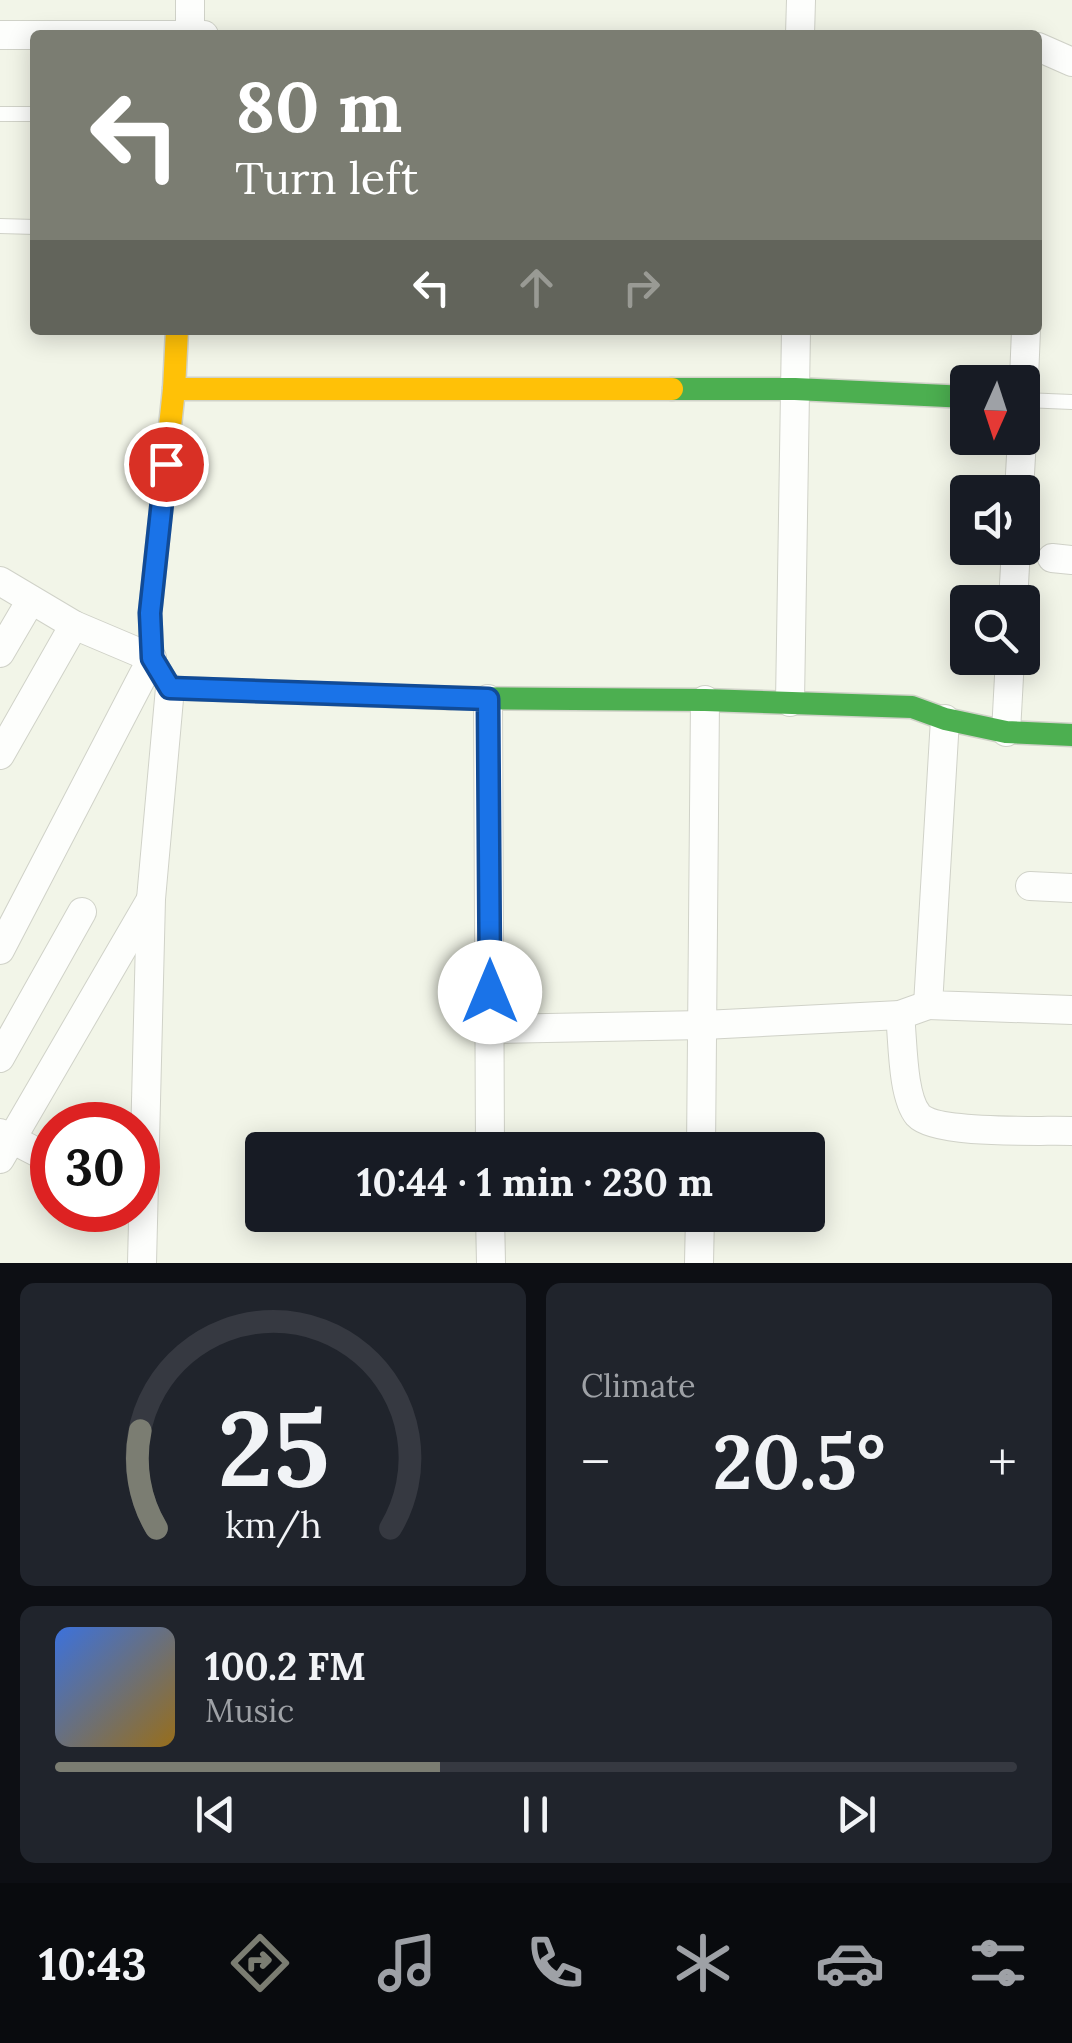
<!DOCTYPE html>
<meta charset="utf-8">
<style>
:root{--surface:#171b24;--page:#20242c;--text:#f1f3f6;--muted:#9ea1a6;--line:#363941;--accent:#7b7d72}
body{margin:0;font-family:Lora,serif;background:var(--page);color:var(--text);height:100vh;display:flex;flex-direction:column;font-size:38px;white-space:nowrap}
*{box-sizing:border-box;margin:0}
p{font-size:32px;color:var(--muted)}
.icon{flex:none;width:55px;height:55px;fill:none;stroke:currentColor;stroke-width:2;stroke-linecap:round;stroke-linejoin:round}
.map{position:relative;height:1263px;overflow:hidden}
.panel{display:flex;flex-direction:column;gap:20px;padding:20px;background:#0d0f14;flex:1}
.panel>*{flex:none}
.banner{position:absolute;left:30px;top:30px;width:1012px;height:305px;border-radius:10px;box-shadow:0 5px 25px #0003;background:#7b7d72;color:#fff;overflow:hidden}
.needle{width:65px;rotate:183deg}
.controls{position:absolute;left:950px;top:365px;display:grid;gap:20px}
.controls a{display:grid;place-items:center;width:90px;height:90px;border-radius:10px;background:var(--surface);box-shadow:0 5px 25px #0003;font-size:50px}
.speed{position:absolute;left:30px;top:1102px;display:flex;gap:20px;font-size:50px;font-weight:700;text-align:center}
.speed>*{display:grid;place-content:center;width:130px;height:130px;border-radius:50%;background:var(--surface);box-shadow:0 5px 25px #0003;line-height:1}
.speed .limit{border:15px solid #d22;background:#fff;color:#111}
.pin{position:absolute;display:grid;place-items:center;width:85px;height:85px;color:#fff;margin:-42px;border:5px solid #fff;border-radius:50%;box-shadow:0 2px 10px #0007}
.me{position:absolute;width:110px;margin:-55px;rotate:0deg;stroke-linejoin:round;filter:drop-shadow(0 0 8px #0008)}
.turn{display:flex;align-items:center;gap:35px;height:210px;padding:0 40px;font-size:45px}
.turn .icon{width:130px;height:130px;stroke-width:2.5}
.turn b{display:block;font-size:70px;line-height:85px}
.lanes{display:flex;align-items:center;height:95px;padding:0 40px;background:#0003;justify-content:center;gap:50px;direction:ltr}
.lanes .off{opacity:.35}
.big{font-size:75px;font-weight:700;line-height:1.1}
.panel .widget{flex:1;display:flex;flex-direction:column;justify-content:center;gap:15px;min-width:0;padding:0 35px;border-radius:15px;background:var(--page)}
.panel .dial{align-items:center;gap:0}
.dial svg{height:260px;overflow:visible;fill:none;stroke:var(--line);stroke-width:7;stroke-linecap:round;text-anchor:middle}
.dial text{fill:var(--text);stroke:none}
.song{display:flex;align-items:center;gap:30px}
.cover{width:120px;height:120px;border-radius:15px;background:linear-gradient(135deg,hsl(220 70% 55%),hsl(40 70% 35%))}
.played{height:10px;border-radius:5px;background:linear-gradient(90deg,var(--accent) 40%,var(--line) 40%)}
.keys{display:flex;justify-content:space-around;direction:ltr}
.heat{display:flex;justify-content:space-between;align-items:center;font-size:55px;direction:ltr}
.panel .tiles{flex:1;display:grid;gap:20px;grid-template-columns:1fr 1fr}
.widget:last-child{grid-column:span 2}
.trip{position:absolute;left:245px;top:1132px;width:580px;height:100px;border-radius:10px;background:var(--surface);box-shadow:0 5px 25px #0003;font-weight:700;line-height:100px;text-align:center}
.menu{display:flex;height:160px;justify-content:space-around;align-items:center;background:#090b0e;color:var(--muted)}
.menu .icon{width:70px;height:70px}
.menu .on{color:var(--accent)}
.menu b{font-size:45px;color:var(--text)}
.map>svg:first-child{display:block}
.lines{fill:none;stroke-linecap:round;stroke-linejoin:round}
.lane-casing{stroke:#d0d2c8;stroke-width:16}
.street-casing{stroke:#d0d2c8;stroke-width:30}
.fast-casing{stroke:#d0d2c8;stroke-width:25}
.slow-casing{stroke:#d0d2c8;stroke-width:25}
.lane{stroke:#fdfefc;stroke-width:14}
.street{stroke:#fdfefc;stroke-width:28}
.fast{stroke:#4caf50;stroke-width:22}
.slow{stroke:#ffc107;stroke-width:22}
.route-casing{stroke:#114b97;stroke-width:25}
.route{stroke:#1a73e8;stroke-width:18}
</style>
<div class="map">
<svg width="1072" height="1263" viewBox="0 0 1072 1263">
<rect width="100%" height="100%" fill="#f2f5e8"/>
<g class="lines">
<defs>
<g id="lane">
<polyline points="0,114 35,114"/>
<polyline points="0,226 35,227"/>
<polyline points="1024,400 1072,402"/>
</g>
<g id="street">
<polyline points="0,35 204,35"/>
<polyline points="190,35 190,0"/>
<polyline points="800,35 801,0"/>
<polyline points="1038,47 1072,62"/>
<polyline points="1022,428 1026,330"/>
<polyline points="1019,492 1022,438"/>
<polyline points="1052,558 1072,560"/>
<polyline points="0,581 74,625 152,658 0,950"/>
<polyline points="1013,602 1016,548"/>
<polyline points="0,653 31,600"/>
<polyline points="488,699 490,1150"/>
<polyline points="790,702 796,330"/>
<polyline points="945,719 928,1005 1072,1010"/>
<polyline points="1006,732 1010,658"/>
<polyline points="0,755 74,625"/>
<polyline points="1030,886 1072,888"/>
<path d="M 900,1015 C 903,1041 902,1096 918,1115 C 936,1135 1041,1130 1072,1131"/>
<polyline points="490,1029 704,1025 900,1015 928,1005"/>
<polyline points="0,1058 82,912"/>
<polyline points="0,1133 52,1160"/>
<polyline points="701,1150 705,700"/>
<polyline points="0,1159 150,901"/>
<polyline points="490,1215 491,1263"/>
<polyline points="142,1263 151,899 170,688"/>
<polyline points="699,1263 700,1215"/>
</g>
<g id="fast">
<polyline points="672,389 795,389 968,397"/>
<polyline points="449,698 705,700 912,707 945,719 1006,732 1072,735"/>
</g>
<g id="slow">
<polyline points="177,330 174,389 150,613 152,658 170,688 449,698"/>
<polyline points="174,389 672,389"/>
</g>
</defs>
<!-- lane casing -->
<use href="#lane" class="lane-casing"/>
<!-- street casing -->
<use href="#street" class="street-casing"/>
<!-- fast casing -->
<use href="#fast" class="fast-casing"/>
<!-- slow casing -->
<use href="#slow" class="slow-casing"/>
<!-- lane -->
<use href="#lane" class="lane"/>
<!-- street -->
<use href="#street" class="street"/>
<!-- fast -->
<use href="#fast" class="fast"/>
<!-- slow -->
<use href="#slow" class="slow"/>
</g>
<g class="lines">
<defs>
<polyline id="route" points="166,464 150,613 152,658 170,688 488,699 490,992"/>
</defs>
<!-- route casing -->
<use href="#route" class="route-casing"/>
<!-- route -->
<use href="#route" class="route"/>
</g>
</svg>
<div class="controls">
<a><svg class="needle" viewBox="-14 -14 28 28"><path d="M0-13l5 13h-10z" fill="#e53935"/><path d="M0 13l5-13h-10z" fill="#9ea1a6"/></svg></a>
<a><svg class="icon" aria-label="sound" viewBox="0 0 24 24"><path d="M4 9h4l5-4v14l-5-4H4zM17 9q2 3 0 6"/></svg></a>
<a><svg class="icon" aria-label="search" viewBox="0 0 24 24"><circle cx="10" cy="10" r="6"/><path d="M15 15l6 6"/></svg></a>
</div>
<div class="speed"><div class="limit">30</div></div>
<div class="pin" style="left:166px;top:464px;background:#d93025"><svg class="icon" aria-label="arrive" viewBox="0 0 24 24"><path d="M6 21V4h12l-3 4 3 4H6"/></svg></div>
<svg class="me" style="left:490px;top:992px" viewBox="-20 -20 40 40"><circle r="19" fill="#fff"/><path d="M0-13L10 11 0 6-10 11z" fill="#1a73e8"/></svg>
<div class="trip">10:44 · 1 min · 230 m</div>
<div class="banner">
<div class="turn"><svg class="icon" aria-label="left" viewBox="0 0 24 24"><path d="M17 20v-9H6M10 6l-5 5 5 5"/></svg><div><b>80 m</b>Turn left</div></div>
<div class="lanes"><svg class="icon" aria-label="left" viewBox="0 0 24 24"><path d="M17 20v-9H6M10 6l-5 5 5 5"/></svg><svg class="icon off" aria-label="ahead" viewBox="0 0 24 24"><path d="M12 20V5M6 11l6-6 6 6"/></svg><svg class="icon off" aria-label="right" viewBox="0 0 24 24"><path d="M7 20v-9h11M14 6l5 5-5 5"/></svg></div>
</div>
</div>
<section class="panel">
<div class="tiles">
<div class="widget dial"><svg viewBox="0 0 100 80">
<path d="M14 69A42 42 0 1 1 86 69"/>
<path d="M14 69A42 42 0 0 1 9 39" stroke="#7b7d72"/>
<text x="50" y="56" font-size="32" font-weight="700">25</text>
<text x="50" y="72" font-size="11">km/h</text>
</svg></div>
<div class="widget"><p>Climate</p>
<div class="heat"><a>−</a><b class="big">20.5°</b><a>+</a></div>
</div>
<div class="widget">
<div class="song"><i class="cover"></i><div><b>100.2 FM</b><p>Music</p></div></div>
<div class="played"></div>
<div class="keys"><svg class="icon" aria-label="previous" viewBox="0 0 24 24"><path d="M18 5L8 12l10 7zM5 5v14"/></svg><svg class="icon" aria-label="pause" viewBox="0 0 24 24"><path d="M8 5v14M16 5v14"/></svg><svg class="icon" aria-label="next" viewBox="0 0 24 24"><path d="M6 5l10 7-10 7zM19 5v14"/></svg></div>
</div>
</div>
</section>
<nav class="menu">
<b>10:43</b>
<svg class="icon on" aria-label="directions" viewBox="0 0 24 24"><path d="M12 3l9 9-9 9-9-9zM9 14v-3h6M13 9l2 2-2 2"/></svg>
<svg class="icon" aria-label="music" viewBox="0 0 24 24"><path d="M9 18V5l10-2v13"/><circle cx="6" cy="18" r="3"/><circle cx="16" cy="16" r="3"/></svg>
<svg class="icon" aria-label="phone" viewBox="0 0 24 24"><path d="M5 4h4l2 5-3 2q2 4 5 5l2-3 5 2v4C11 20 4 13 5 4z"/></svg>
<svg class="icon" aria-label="climate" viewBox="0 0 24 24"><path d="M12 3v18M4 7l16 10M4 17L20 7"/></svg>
<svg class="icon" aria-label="car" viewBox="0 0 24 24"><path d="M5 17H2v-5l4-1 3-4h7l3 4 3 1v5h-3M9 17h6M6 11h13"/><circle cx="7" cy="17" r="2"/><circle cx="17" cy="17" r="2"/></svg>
<svg class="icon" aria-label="filters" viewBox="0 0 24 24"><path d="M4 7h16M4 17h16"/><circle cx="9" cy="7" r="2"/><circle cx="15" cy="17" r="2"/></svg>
</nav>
